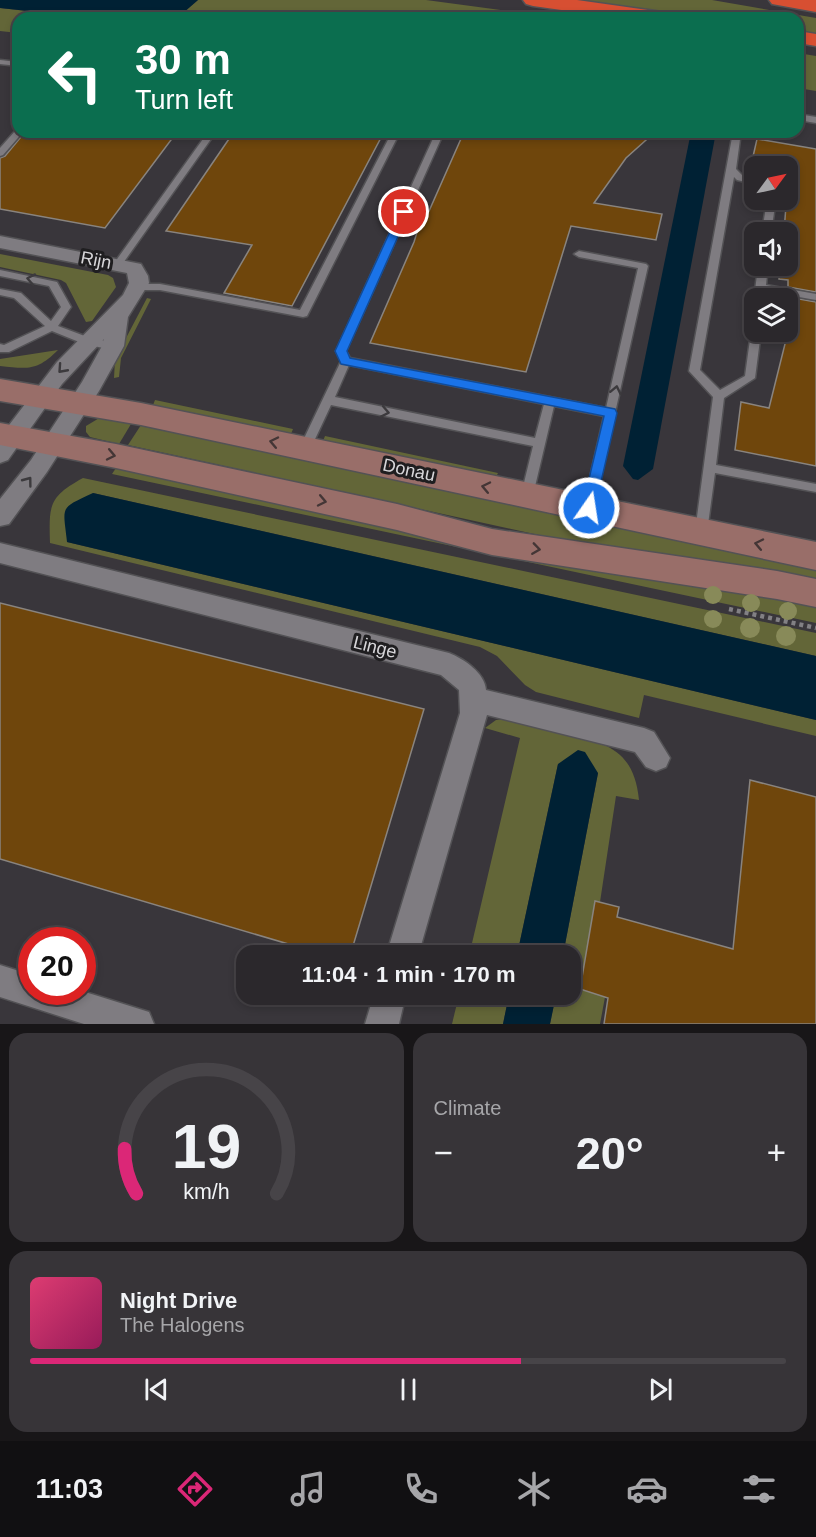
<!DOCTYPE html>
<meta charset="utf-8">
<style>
:root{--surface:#2b282c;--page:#373438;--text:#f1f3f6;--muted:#a6a6a9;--line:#474448;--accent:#db2777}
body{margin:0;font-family:Helvetica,sans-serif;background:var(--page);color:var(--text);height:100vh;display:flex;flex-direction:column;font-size:22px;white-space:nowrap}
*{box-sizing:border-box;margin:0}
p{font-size:20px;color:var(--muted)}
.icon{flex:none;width:33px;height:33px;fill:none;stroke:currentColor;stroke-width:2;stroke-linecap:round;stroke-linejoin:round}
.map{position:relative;height:1024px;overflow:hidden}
.panel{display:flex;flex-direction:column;gap:9px;padding:9px;background:#181618;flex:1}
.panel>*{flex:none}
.top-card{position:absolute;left:12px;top:12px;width:792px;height:126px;border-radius:18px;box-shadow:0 3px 9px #0003,0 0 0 2px var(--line);background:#0b6e4f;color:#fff;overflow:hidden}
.needle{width:39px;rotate:57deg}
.buttons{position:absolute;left:744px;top:156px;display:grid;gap:12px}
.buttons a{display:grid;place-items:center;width:54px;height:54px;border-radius:12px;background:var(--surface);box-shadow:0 3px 9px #0003,0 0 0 2px var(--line);font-size:30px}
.speed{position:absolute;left:18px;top:927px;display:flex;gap:12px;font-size:30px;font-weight:700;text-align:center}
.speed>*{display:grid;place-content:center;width:78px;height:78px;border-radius:50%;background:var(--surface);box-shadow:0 3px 9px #0003,0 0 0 2px var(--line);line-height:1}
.speed .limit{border:9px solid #d22;background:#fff;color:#111}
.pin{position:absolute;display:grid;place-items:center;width:51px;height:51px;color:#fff;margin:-26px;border:3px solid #fff;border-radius:50%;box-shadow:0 2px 6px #0007}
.me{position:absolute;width:66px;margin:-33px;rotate:13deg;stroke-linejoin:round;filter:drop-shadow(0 0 4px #0008)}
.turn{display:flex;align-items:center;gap:21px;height:126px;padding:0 24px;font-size:27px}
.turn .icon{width:78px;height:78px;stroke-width:2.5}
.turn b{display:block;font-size:42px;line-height:51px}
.big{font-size:45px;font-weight:600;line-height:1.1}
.panel .card{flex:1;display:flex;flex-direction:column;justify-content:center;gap:9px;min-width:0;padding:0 21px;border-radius:18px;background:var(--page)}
.panel .dial{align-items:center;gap:0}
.dial svg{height:156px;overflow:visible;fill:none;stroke:var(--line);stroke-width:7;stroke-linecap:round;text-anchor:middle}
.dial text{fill:var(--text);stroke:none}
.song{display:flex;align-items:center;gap:18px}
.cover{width:72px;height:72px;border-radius:9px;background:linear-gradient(135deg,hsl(340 70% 55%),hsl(330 70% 35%))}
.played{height:6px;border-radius:3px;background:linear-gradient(90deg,var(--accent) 65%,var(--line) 65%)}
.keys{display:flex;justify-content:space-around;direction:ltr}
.heat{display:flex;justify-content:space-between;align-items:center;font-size:33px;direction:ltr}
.panel .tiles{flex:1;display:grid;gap:9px;grid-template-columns:1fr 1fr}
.card:last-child{grid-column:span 2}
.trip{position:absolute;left:236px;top:945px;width:345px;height:60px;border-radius:18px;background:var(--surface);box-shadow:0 3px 9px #0003,0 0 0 2px var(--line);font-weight:600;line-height:60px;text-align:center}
.tabs{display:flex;height:96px;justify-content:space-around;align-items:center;background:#111012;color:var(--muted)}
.tabs .icon{width:42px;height:42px}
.tabs .selected{color:var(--accent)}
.tabs b{font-size:27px;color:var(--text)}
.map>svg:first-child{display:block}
.green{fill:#636638}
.water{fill:#002134}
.building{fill:#6f460c;stroke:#89847f;stroke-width:1.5}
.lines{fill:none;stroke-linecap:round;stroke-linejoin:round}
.lane-casing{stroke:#535255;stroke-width:3}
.street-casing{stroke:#535255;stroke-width:3}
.secondary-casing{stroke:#535255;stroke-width:3}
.highway-casing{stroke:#535255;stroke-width:3}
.path{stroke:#828084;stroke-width:4.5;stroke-dasharray:4 4;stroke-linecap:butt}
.lane{fill:#7f7c81;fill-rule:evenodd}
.street{fill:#7f7c81;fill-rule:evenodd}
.secondary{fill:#996e69;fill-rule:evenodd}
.highway{fill:#d74f32;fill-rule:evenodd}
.tree{fill:#888a59}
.oneway{stroke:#3c3a3d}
.oneway2{stroke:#443636}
.route{fill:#1a73e8;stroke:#114b97;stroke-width:1.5}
.labels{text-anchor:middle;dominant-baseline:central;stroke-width:6;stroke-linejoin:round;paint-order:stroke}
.street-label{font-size:18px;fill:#d7d6d9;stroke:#1f1e20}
</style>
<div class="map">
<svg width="816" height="1024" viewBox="0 0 816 1024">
<rect width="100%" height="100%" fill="#39363b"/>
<!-- green -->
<g class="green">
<polygon points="198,0 426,0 561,18 168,18 183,13"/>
<polygon points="569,0 712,0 816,18 816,36 798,33 798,18 698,18"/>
<polygon points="0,8 93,18 18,18 18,33 0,31"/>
<polygon points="798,53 816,56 816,91 798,88"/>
<polygon points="0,254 108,275 113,278 116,287 92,321 86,322 66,283 61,280 0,267"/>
<polygon points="147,298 151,299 121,358 119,377 114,378 115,359"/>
<path d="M 58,350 C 37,371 28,369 0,366 L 0,359 Z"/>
<polygon points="155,400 293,429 291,434 153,405"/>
<polygon points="101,417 131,424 119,444 90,437 86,432 86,426"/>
<polygon points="141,425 713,547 816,566 816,585 557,539 128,445"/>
<polygon points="325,436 498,473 496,477 323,441"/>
<polygon points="116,468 816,601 816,623 112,474"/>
<path d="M 83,478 L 816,633 L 816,656 L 93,493 L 67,542 L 816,720 L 816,736 L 644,695 L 639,718 L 536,692 L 525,685 L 497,656 L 480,647 L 50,543 C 49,506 48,497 83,478 Z"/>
<path d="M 504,719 C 524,723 544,728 564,733 C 607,743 634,750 639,800 L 616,796 L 600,902 L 595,901 L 580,989 L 605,997 L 600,1024 L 550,1024 L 556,995 L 570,994 L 570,956 L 563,955 L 598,773 L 558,764 L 517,955 L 469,956 L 520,738 L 485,728 L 496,720 Z"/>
<polygon points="459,995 509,995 503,1024 452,1024"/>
</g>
<!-- water -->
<g class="water">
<polygon points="0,0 198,0 183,13 168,18 93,18 0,8"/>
<polygon points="691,132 716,132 653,469 638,480 633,479 623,466"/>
<path d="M 93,493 L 816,656 L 816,720 L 67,542 C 63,505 59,509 93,493 Z"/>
<polygon points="578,750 585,752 598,773 563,955 517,955 558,764"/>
<polygon points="509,995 556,995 550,1024 503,1024"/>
</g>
<!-- building -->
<g class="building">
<polygon points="25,132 177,132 105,228 0,209 0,158 5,156"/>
<polygon points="245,132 384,132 292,306 224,293 252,245 166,231 231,136"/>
<polygon points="464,132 655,132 626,158 594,203 662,214 656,240 571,226 526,372 370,343 414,242 420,223 429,211"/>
<polygon points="757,139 816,149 816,292 788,287 788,280 779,279 780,266 788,266 788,232 784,232 789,166 757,166 758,162 752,161"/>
<polygon points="788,297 816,302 816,466 735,450 741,402 769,408 788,332"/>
<polygon points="0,603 424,709 350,956 329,956 0,859"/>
<polygon points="750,780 816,797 816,1024 604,1024 608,998 580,989 595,901 619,907 617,917 733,949"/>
</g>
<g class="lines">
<defs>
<g id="lane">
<polygon points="0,60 18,62 18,66 0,64"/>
<polygon points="798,114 816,117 816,123 798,120"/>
<polygon points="16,130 23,132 3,155 0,156 0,148"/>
<polygon points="208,132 216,132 121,266 115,266 115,262"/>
<polygon points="392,132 400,132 307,316 303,317 160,290 139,290 134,287 139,284 160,284 300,310"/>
<path d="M 436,132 L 444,132 L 346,351 L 350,358 L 606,408 L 638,268 L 579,257 L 574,254 L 579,251 L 646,264 L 648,266 L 593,511 L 585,511 L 583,508 L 604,416 L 554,406 L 533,495 L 527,500 L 521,495 L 533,446 L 331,405 L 309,452 L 305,453 L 299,449 L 341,361 L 336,351 ZM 349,365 L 544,404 L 535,438 L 335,397 Z"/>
<polygon points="733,132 741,132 736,169 743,176 754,178 754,184 737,180 734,177 700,370 720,390 745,376 751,332 754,329 754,332 761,332 755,378 724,398 716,465 816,484 816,492 715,473 707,532 705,535 697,535 695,532 713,397 689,371"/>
<polygon points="767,200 776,200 771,232 762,232"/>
<polygon points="758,266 768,266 766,285 816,294 816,300 765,291 764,298 754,299"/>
<polygon points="0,270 57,282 71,307 58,326 90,338 117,343 118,346 117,349 113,350 84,344 52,331 9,352 0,352 0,344 4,345 45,326 14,298 0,295 0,289 21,293 51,321 61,307 49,286 0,276"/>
</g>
<g id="street">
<polygon points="0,236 141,264 148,276 149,283 128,317 124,346 99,391 47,472 9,524 0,526 0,499 31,460 82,382 102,346 104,339 62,384 8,460 0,463 0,437 57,362 123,295 129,283 127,273 0,248"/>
<path d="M 0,543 L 449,653 C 464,659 485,673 486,690 L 644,728 L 654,732 L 670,758 L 666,767 L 656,771 L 646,767 L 635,752 L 487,715 L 418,956 L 386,956 L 460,713 L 459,690 L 441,675 L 0,563 Z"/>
<polygon points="0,965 32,975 32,992 82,991 149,1012 154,1024 84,1024 0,997"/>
<polygon points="374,994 406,994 399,1024 365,1024"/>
</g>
<g id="secondary">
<polygon points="0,379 141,403 816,542 816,570 141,425 0,401"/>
<polygon points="0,423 116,444 397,504 492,529 777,571 816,579 816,607 777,599 492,555 397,530 116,468 0,445"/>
</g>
<g id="highway">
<polygon points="523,0 577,0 662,12 669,14 672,18 618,18 533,6 526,4"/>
<polygon points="769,0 816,0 816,12 772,4"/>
<polygon points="798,31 816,34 816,46 798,43"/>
</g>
</defs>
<!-- lane casing -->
<use href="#lane" class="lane-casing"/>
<!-- street casing -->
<use href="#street" class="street-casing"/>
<!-- secondary casing -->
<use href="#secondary" class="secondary-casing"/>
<!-- highway casing -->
<use href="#highway" class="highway-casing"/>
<!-- path -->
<polyline class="path" points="729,609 816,628"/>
<!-- lane -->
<use href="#lane" class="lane"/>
<!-- street -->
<use href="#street" class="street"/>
<!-- secondary -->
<use href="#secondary" class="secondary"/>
<!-- highway -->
<use href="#highway" class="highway"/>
</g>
<!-- trees -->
<g class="tree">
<circle cx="713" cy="595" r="9"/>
<circle cx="751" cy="603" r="9"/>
<circle cx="788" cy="611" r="9"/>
<circle cx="713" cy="619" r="9"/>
<circle cx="750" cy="628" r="10"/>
<circle cx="786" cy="636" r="10"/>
</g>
<!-- one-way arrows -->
<defs><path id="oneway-chevron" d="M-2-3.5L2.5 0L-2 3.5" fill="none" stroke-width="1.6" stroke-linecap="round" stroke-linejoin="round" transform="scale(1.5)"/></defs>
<g class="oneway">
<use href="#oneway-chevron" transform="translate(31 279) rotate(-169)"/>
<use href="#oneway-chevron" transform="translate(62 369) rotate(132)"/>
<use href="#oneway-chevron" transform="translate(616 390) rotate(-78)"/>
<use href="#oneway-chevron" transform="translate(385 412) rotate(11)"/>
<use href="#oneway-chevron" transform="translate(28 481) rotate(-53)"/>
</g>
<g class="oneway2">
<use href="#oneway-chevron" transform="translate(274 442) rotate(-168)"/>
<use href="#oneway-chevron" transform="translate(111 455) rotate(12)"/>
<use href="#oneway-chevron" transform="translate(486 487) rotate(-168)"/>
<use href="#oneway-chevron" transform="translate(322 501) rotate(12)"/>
<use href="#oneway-chevron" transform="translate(759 544) rotate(-168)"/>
<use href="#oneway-chevron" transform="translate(536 549) rotate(8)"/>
</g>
<!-- route -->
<polygon class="route" points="404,208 409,212 347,351 350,358 615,409 617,413 594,512 589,514 582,508 604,416 341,364 335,351 399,212"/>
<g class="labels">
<!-- street labels -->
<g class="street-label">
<text transform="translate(96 260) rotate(11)">Rijn</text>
<text transform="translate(409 470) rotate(12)">Donau</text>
<text transform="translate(375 647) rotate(14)">Linge</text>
</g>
</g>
</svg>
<div class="buttons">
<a><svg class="needle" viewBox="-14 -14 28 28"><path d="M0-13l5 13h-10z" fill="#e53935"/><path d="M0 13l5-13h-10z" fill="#a6a6a9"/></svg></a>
<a><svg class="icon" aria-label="sound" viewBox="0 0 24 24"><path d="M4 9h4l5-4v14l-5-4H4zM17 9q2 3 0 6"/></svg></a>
<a><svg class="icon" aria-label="layers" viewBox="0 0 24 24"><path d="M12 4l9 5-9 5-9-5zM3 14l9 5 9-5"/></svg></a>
</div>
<div class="speed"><div class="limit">20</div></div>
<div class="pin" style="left:404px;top:212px;background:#d93025"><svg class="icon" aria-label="arrive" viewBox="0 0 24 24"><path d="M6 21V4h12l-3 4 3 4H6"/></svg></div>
<svg class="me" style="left:589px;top:508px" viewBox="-20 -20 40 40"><circle r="17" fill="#1a73e8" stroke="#fff" stroke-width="3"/><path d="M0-11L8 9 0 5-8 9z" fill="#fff"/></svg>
<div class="trip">11:04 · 1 min · 170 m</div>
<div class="top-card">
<div class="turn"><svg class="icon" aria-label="left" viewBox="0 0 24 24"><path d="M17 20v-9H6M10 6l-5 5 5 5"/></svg><div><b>30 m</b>Turn left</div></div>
</div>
</div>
<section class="panel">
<div class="tiles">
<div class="card dial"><svg viewBox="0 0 100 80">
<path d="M14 69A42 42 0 1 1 86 69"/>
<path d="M14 69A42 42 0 0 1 8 46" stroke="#db2777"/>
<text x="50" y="56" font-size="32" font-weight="700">19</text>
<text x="50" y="72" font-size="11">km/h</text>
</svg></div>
<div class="card"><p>Climate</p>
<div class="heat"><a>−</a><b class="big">20°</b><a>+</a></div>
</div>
<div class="card">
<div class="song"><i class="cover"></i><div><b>Night Drive</b><p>The Halogens</p></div></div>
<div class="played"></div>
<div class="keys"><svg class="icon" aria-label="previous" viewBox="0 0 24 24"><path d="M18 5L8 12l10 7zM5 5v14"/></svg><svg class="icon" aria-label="pause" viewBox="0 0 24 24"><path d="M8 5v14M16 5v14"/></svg><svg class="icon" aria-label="next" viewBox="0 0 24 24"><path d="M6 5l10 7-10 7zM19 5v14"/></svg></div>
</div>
</div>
</section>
<nav class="tabs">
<b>11:03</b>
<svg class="icon selected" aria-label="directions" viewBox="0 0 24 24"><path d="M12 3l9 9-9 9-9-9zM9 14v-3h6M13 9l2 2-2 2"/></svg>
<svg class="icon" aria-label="music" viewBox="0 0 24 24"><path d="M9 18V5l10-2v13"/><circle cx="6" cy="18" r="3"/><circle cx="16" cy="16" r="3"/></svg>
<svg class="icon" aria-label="phone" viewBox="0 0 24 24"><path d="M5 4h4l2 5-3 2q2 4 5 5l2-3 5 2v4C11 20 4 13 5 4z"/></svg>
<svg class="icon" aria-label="climate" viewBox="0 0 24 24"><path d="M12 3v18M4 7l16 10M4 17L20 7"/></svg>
<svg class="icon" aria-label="car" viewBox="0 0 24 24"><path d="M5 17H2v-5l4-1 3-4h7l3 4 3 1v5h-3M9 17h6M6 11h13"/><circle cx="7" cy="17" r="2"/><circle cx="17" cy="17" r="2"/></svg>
<svg class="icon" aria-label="filters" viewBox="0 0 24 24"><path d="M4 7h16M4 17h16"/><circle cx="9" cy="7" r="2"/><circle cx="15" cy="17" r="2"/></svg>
</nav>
